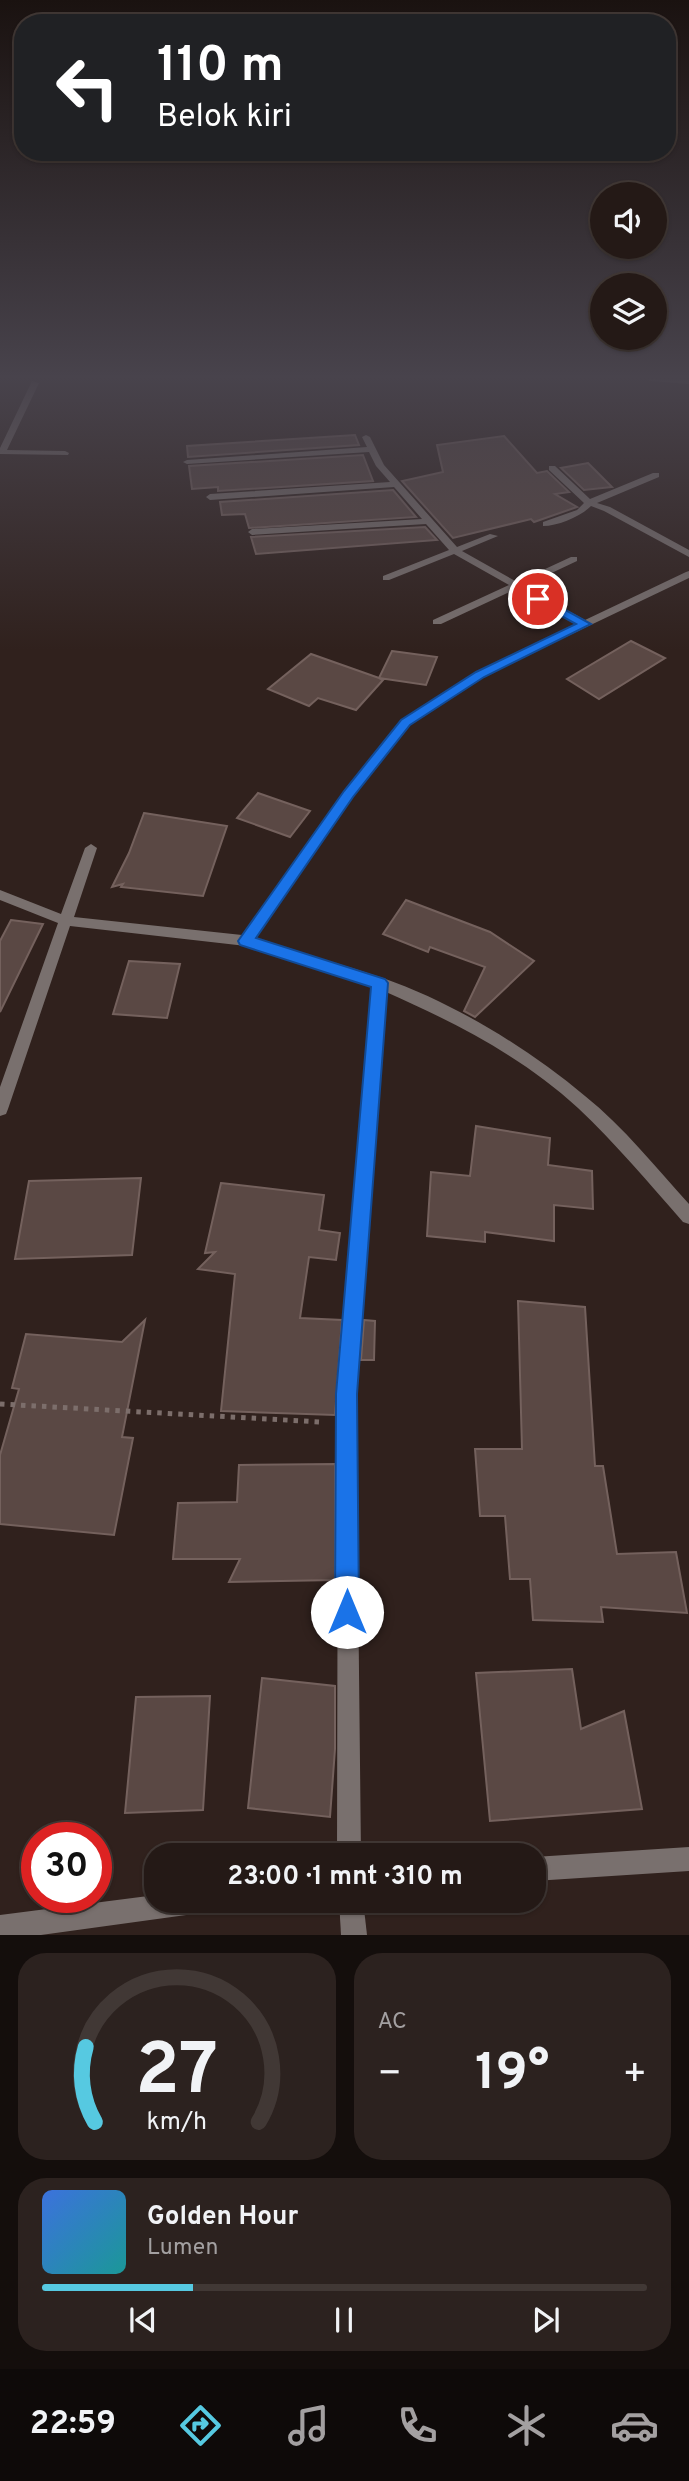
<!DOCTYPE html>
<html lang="id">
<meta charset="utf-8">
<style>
:root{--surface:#241916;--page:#2c221f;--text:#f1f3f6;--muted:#a3a0a1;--line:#413835;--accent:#56c9e1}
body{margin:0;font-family:Overpass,sans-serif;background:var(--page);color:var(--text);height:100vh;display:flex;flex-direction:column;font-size:26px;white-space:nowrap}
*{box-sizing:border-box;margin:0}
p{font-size:23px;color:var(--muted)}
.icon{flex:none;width:38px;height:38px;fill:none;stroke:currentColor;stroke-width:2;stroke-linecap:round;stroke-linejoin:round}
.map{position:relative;height:1935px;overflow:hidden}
.drawer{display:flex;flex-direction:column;gap:18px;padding:18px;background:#140e0c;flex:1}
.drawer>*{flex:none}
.top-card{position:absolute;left:14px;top:14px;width:662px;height:147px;border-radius:28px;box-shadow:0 2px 5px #0004,0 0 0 2px var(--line);background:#202124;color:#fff;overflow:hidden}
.controls{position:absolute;left:590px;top:182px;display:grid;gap:14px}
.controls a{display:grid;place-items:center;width:77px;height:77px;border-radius:50%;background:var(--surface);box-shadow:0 2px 5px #0004,0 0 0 2px var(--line);font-size:35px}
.speed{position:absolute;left:21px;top:1822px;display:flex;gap:14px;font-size:35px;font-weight:700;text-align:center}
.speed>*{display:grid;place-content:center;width:91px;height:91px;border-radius:50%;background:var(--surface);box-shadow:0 2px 5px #0004,0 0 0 2px var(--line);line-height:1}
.speed .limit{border:10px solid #d22;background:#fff;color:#111}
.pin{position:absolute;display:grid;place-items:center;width:60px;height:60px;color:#fff;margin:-30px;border:4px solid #fff;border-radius:50%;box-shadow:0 2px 7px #0007}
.me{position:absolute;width:77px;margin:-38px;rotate:0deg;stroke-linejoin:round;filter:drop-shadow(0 0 5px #0008)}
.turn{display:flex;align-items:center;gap:24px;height:147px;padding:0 28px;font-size:32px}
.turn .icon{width:91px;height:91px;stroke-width:2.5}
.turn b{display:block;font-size:49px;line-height:60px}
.big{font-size:52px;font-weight:700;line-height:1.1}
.drawer .tile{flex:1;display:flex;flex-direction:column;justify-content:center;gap:10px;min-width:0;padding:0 24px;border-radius:28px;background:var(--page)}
.drawer .dial{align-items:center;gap:0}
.dial svg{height:182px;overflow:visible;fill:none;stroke:var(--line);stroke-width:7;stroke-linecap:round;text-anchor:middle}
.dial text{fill:var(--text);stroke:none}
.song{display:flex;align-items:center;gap:21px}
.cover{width:84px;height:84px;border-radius:10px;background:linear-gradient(135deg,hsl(220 70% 55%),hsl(180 70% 35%))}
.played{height:7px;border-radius:4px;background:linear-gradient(90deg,var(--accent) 25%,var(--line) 25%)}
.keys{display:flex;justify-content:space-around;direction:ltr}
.heat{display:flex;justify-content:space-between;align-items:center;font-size:38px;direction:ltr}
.drawer .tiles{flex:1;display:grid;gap:18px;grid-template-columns:1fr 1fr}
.tile:last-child{grid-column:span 2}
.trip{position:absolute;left:144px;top:1843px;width:402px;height:70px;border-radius:28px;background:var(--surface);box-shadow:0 2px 5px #0004,0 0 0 2px var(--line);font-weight:700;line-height:70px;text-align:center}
.menu{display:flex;height:112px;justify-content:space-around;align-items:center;background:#0e0a09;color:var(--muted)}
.menu .icon{width:49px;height:49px}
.menu .on{color:var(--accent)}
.menu b{font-size:32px;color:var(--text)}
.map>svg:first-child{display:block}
.building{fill:#5a4844;stroke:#74615d;stroke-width:2}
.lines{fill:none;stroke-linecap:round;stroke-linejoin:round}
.path{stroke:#7c6e6b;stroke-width:5;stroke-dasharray:4.5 6;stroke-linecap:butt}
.minor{fill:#79706e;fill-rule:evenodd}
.route{fill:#1a73e8;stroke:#114b97;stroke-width:2}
</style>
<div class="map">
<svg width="689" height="1935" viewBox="0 0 689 1935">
<rect width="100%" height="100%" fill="#30211d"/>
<!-- building -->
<g class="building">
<polygon points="355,435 359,445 188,457 187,446"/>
<polygon points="504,436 537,473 547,471 569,492 555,494 577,507 534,522 531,519 453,538 402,481 443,472 437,445"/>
<polygon points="363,455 373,481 218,491 218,487 192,489 189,466"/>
<polygon points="588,463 612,487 584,490 561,468"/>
<polygon points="393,490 416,517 249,528 245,514 222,515 220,502"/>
<polygon points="425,527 437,540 256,554 251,537"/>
<polygon points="631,641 665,658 599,699 567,679"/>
<polygon points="392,651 437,657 426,685 379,678 383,680 356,710 318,698 309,706 268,689 311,654 379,678"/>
<polygon points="258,793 310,811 290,837 237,818"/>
<polygon points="144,813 227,826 203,896 121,887 123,884 112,887 129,853"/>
<polygon points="406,900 490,932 534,961 475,1017 464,1011 485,967 430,947 428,952 383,934"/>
<polygon points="11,920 43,924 0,1012 0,941"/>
<polygon points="129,961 180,964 167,1018 113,1014"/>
<polygon points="476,1126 550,1138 548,1165 592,1171 593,1209 554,1205 554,1241 485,1232 485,1242 427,1236 431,1172 470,1176"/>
<polygon points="141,1178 132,1255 15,1259 29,1181"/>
<polygon points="221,1183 324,1195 319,1230 340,1233 336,1260 309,1257 300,1318 342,1320 335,1415 221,1411 235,1274 198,1269 215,1252 205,1253"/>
<polygon points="518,1301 585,1307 595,1466 603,1466 617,1554 676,1552 687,1613 601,1607 603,1622 533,1620 530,1579 510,1579 505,1516 480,1516 475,1449 522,1449"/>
<polygon points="145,1320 122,1437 133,1438 114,1535 0,1524 0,1455 19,1389 12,1388 26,1334 122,1342"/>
<polygon points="364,1320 375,1321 374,1360 361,1360"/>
<polygon points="335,1464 335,1580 229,1582 240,1559 173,1559 178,1503 237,1502 239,1465"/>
<polygon points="572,1669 581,1729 624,1711 642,1809 490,1821 476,1673"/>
<polygon points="262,1678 335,1686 335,1749 330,1817 248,1808"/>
<polygon points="210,1696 203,1810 125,1813 136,1697"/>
</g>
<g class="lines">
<!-- path -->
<polyline class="path" points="0,1404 321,1422"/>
<!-- minor -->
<g class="minor">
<polygon points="647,379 689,380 689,384 650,381"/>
<polygon points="32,381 39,383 7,450 65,451 69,453 68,455 0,454 0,448"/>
<path d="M 366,435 L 370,437 L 384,465 L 457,547 L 490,534 L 498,536 L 462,551 L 517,582 L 571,557 L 577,557 L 577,561 L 524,586 L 585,620 L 686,572 L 689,571 L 689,578 L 484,676 L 409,724 L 353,797 L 255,939 C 297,952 341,964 383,978 C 456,1004 526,1047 585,1096 C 624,1127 656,1168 689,1204 L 689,1224 L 683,1222 C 649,1183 615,1143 578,1108 C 523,1057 454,1022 386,992 L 356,1394 L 361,1855 L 337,1855 L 338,1394 L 373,986 L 246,946 L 70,926 L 8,1109 L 6,1114 L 0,1116 L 0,1087 L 58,923 L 0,900 L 0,890 L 61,914 L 85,848 L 91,844 L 97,848 L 74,917 L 242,935 L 345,791 L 401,720 L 476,672 L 577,624 L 516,589 L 441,624 L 433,624 L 433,620 L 509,585 L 454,554 L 389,580 L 383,580 L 383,576 L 449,550 L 426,524 L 252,535 L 248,532 L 252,529 L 422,519 L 394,487 L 210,500 L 206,497 L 210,494 L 390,482 L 376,466 L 369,452 L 187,464 L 183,462 L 187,460 L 367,447 L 362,437 Z"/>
<path d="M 549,466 L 555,466 L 590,499 L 653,473 L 659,473 L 659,477 L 597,503 L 610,507 L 689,550 L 689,557 L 604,511 L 591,506 C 580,517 558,526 543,526 L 543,522 L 577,510 L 584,503 L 549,470 Z"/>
<polygon points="689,1847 689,1871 534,1881 534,1857"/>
<polygon points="156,1895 156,1900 220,1900 217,1909 208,1912 41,1935 0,1935 0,1915"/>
<polygon points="339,1900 363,1900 367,1935 341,1935"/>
</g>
</g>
<!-- sky -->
<linearGradient id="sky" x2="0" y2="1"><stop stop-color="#1a1210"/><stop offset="0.58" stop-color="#48434c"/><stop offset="1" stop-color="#48434c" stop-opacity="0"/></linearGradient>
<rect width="689" height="650" fill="url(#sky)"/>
<!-- route -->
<polygon class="route" points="534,597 542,597 591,624 484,677 410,725 353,797 256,938 385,979 388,983 357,1394 359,1612 356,1621 347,1625 338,1621 335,1612 336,1394 371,987 240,945 238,941 344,791 401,720 476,672 576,624 534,601"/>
</svg>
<div class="controls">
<a><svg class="icon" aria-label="sound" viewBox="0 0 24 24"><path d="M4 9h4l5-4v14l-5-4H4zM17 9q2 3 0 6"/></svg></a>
<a><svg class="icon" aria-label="layers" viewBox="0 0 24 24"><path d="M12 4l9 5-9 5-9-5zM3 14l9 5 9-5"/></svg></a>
</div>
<div class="speed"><div class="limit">30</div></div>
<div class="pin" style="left:538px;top:599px;background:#d93025"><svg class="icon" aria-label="arrive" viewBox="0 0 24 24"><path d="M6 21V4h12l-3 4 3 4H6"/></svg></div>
<svg class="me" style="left:347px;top:1612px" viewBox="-20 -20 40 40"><circle r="19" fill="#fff"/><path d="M0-13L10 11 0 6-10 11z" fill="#1a73e8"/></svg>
<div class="trip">23:00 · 1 mnt · 310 m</div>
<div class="top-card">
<div class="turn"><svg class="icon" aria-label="left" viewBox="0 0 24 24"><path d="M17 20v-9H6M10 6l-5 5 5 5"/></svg><div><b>110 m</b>Belok kiri</div></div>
</div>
</div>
<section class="drawer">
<div class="tiles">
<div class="tile dial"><svg viewBox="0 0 100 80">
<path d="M14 69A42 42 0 1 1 86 69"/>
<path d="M14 69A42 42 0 0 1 10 36" stroke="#56c9e1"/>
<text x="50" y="56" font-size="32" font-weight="700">27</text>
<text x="50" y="72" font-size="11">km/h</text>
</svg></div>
<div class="tile"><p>AC</p>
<div class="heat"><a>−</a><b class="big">19°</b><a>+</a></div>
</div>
<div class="tile">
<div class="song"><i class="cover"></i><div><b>Golden Hour</b><p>Lumen</p></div></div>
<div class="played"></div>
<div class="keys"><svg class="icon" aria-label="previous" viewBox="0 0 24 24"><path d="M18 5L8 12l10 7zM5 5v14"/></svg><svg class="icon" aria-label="pause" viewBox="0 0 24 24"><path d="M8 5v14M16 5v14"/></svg><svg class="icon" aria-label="next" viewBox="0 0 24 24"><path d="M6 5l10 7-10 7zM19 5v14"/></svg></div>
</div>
</div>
</section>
<nav class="menu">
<b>22:59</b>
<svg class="icon on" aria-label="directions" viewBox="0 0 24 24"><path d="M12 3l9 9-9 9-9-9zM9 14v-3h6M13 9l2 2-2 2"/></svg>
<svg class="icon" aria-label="music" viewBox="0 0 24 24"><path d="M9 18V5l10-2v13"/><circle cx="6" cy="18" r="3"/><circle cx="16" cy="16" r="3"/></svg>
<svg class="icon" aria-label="phone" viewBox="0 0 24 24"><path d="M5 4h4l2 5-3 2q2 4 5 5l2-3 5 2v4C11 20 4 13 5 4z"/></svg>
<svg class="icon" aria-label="climate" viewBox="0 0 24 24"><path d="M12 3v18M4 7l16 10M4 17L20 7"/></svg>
<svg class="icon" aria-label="car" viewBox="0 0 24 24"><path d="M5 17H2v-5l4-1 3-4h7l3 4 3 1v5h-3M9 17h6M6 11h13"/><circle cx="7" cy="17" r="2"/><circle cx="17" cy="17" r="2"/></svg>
</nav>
